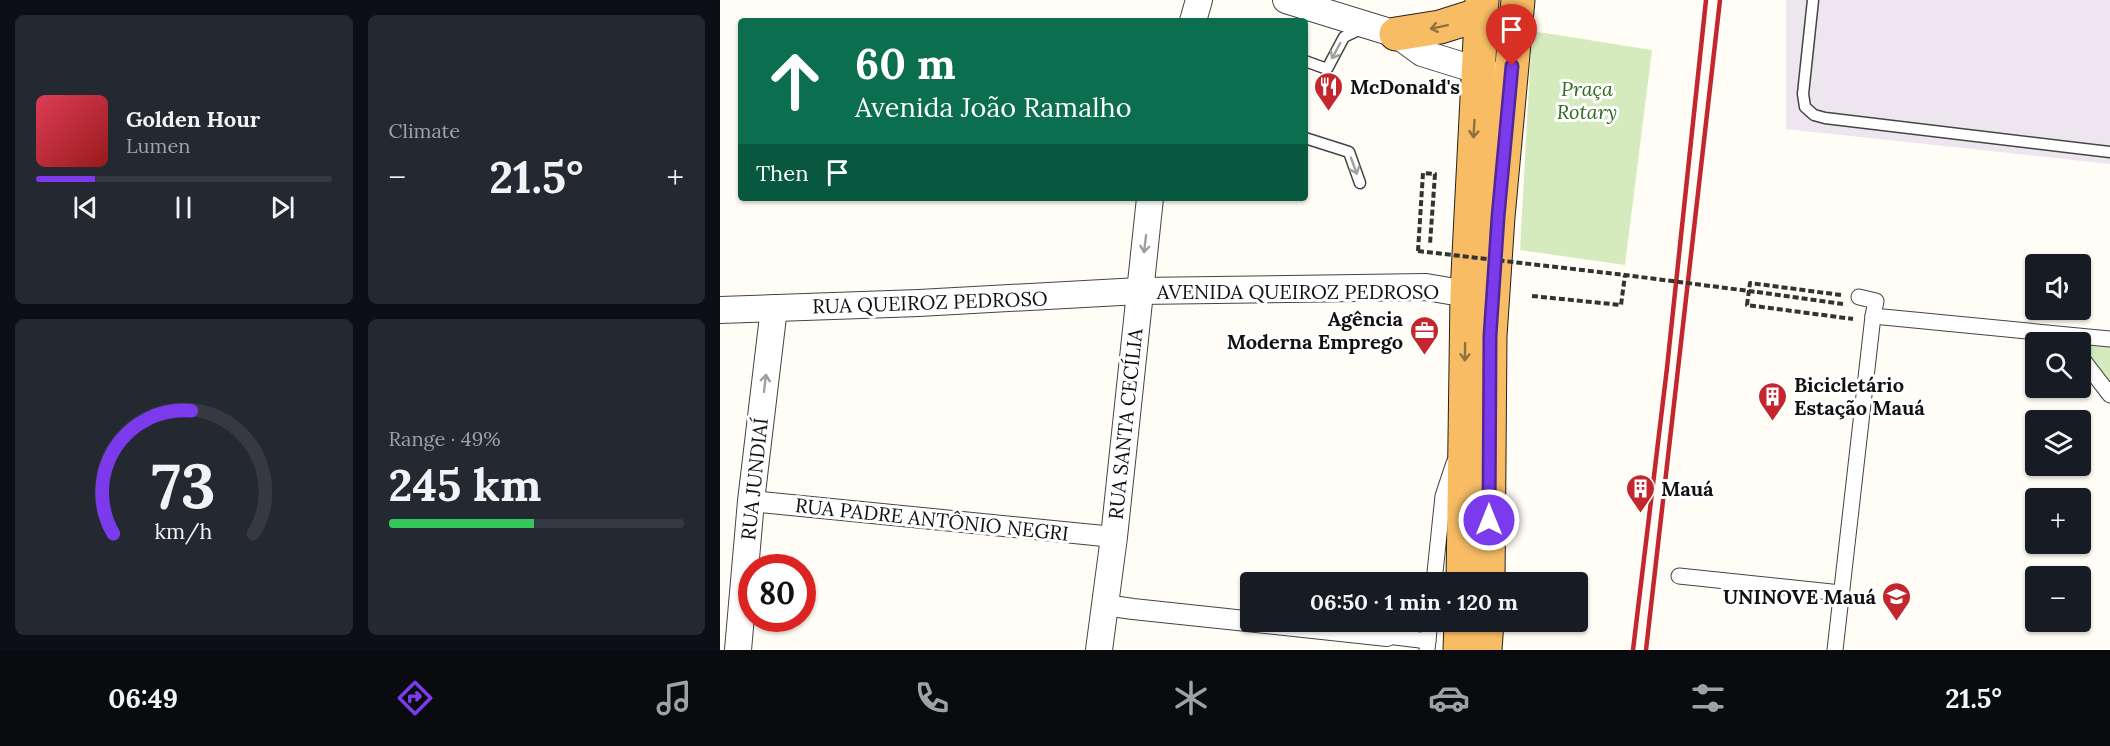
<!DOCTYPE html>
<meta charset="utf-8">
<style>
:root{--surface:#171b24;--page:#242831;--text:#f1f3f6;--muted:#9ea1a6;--line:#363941;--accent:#7c3aed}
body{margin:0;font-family:Lora,serif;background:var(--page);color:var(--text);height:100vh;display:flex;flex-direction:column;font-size:22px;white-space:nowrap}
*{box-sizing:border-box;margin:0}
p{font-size:20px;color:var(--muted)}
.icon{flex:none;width:33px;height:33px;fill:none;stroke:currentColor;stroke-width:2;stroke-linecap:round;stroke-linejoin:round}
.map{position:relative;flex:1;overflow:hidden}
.side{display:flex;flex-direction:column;gap:15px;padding:15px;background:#0d0f14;width:720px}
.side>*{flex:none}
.guide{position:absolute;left:18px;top:18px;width:570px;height:183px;border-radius:6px;box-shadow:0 2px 4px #0004;background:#0b6e4f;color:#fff;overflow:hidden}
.tools{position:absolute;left:1305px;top:254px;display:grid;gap:12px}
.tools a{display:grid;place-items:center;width:66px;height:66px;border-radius:6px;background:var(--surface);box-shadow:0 2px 4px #0004;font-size:30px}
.speed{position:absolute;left:18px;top:554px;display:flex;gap:12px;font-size:30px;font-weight:700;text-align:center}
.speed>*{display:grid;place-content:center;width:78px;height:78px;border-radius:50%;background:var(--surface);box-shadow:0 2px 4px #0004;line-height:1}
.speed .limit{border:9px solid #d22;background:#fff;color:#111}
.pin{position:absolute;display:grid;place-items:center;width:51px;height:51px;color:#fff;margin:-62px -26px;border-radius:50% 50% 50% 0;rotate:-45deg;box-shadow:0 0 6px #0007}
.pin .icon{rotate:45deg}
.me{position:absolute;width:66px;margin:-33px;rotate:0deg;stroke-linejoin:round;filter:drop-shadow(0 0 4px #0008)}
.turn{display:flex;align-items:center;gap:21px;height:126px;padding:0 18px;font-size:27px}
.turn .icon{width:78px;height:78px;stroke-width:2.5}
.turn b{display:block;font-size:42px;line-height:51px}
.then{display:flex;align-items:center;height:57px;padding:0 18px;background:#0003;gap:12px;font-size:22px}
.big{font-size:45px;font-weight:700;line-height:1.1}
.side .tile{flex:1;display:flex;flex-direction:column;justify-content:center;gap:9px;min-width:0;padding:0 21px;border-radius:9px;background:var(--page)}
.side .dial{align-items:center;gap:0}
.dial svg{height:156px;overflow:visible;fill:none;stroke:var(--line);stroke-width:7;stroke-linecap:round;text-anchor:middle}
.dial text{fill:var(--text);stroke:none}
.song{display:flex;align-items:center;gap:18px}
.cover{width:72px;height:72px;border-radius:9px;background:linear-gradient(135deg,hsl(350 70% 55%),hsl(0 70% 35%))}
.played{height:6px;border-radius:3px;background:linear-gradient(90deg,var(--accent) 20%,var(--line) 20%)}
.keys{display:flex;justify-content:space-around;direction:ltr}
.heat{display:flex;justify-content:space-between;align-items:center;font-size:33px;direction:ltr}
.charge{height:9px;border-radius:4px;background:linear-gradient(90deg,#34c759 49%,var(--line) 0)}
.side .tiles{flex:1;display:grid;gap:15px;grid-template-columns:repeat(2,1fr)}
.trip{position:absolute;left:520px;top:572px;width:348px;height:60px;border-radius:6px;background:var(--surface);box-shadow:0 2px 4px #0004;font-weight:700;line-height:60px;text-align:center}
.tabs{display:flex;height:96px;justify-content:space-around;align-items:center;background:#090b0e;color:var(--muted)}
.tabs .icon{width:42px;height:42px}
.tabs .on{color:var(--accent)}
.tabs b{font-size:27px;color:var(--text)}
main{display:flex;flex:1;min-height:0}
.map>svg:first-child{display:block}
.industrial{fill:#eee6ef}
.green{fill:#d5ebbd}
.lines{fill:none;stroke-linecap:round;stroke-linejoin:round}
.service-casing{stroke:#444;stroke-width:13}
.pedestrian-casing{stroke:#444;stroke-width:17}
.minor-casing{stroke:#444;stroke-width:22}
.tertiary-casing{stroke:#444;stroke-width:28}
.trunk-casing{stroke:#222;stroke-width:35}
.path{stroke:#333;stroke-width:4;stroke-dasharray:6 3;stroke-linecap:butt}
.service{stroke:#fff;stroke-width:10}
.pedestrian{stroke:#fff;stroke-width:15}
.minor{stroke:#fff;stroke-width:20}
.tertiary{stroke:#fff;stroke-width:26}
.trunk{stroke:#f7bc64;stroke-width:33}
.rail{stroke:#c4262e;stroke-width:4.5}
.path-bridge{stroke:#333;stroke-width:4;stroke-dasharray:6 3;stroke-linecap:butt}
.oneway{stroke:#906f3f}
.oneway2{stroke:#a0a0a0}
.route-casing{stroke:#51269a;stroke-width:15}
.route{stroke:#7c3aed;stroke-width:10}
.labels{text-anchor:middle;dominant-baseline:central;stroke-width:6;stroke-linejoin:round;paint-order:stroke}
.poi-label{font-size:20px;font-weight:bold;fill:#111;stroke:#fff;text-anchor:start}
.park-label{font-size:20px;font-style:italic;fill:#2f6b1f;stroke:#fff}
.street-label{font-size:20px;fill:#111;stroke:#fff}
</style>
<main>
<section class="side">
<div class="tiles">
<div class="tile">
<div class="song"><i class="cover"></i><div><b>Golden Hour</b><p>Lumen</p></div></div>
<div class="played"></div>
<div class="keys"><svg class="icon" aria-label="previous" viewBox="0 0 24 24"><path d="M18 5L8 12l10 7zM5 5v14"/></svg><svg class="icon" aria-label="pause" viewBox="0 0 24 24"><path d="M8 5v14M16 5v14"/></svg><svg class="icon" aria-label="next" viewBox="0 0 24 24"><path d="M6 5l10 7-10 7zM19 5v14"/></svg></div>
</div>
<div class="tile"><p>Climate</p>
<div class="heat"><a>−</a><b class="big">21.5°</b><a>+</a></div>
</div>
<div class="tile dial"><svg viewBox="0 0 100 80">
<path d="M14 69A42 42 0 1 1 86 69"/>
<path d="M14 69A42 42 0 0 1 54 6" stroke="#7c3aed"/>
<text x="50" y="56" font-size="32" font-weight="700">73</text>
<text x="50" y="72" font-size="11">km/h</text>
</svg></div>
<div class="tile"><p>Range · 49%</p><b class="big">245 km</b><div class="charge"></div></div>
</div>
</section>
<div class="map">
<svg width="1390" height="650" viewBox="0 0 1390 650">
<rect width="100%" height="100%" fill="#fffdf5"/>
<!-- industrial -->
<polygon class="industrial" points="1066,0 1390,0 1390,164 1066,129"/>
<!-- green -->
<g class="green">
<polygon points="812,31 932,50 905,265 800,250"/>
<polygon points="1360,342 1390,344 1390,384 1361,344"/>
</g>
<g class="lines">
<defs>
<g id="service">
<polyline points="1093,0 1083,94 1085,107 1094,115 1105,118 1390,152"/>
<polyline points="585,61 607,69 624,37 643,28"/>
<polyline points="585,138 629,152 640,183"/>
</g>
<g id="pedestrian">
<polyline points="1139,297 1156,301 1153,316 1390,339"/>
<polyline points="1360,356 1390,395"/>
<polyline points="959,576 1121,593"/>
<polyline points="714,582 723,496 734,463"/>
<polyline points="667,636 708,641"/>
<polyline points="707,650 710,621"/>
<polyline points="1115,650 1153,316"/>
</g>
<g id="minor">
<polyline points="31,501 394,537"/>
<polyline points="385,605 413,609 667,636"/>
</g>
<g id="tertiary">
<polyline points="566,0 676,34 702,53 776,76"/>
<polyline points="473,21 479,0"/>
<polyline points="0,310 199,303 419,291 706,287 747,294 764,294"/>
<polyline points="18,650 31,501 54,308"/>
<polyline points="379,650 394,537 430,198"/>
</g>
<g id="trunk">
<polyline points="676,34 720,27 761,14"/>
<polyline points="743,582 747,294 762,0"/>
<polyline points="768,582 770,336 778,217 798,0"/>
<polyline points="740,650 741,621"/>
<polyline points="765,650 767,621"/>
</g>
</defs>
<!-- service casing -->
<use href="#service" class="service-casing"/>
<!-- pedestrian casing -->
<use href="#pedestrian" class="pedestrian-casing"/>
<!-- minor casing -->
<use href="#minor" class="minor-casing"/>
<!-- tertiary casing -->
<use href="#tertiary" class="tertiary-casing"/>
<!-- trunk casing -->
<use href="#trunk" class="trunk-casing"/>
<!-- path -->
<g class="path">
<polyline points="698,251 703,173 715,174 710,244"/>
<polyline points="1037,292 1123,304"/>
<polyline points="1121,295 1030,283 1027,305 1133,319"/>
<polyline points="812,296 901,305 905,275"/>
</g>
<!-- service -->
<use href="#service" class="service"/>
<!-- pedestrian -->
<use href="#pedestrian" class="pedestrian"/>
<!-- minor -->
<use href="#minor" class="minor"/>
<!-- tertiary -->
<use href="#tertiary" class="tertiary"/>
<!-- trunk -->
<use href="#trunk" class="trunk"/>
<!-- rail -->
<g class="rail">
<polyline points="913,650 947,368 986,0"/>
<polyline points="926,650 1000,0"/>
</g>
<!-- path-bridge -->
<polyline class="path-bridge" points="698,251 905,275 1037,292"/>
</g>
<!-- one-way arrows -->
<defs><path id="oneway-shaft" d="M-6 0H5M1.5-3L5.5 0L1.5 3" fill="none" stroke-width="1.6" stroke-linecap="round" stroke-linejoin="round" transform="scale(1.5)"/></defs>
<g class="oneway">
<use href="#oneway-shaft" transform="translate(719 27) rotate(168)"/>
<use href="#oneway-shaft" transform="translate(754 129) rotate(93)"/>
<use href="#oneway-shaft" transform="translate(745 352) rotate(91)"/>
</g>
<g class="oneway2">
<use href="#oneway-shaft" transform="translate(616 51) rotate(118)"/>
<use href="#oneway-shaft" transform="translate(634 166) rotate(70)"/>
<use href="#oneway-shaft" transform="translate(425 244) rotate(97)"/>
<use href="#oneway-shaft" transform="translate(45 383) rotate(-83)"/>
</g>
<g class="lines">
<defs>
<polyline id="route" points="769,520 770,336 778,217 792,66"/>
</defs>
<!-- route casing -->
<use href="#route" class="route-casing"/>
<!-- route -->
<use href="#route" class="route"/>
</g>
<!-- icons -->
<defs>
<symbol id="restaurant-pin" viewBox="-11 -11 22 30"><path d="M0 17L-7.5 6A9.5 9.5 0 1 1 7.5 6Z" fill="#c4262e" stroke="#fff"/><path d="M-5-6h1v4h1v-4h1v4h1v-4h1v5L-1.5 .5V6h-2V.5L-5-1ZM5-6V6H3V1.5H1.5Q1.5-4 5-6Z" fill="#fff"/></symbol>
<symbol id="office-pin" viewBox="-11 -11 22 30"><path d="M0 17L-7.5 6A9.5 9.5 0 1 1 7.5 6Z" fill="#c4262e" stroke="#fff"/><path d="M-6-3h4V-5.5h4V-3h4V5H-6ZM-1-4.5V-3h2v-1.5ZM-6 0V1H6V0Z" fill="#fff"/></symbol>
<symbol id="building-pin" viewBox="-11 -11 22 30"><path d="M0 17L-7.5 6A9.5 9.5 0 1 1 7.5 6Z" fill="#c4262e" stroke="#fff"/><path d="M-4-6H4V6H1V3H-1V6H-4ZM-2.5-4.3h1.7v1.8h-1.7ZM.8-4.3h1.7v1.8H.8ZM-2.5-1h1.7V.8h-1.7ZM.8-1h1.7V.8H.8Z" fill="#fff"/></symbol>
<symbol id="university-pin" viewBox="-11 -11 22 30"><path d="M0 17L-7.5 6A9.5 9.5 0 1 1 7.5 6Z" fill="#c4262e" stroke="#fff"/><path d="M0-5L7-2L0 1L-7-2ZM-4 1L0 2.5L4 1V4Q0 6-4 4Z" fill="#fff"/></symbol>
</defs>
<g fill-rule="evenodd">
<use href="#restaurant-pin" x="592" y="70" width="33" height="45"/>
<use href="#office-pin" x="688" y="314" width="33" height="45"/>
<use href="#building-pin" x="1036" y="380" width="33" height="45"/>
<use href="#building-pin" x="904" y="472" width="33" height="45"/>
<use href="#university-pin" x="1160" y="580" width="33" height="45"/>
</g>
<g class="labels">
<!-- poi labels -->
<g class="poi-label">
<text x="630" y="86">McDonald's</text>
<text x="683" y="318" text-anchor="end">Agência<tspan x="683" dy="23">Moderna Emprego</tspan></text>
<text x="1074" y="384">Bicicletário<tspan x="1074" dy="23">Estação Mauá</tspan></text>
<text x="941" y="488">Mauá</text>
<text x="1156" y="596" text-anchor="end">UNINOVE Mauá</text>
</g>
<!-- park labels -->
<g class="park-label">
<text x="867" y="88">Praça<tspan x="867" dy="23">Rotary</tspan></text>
</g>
<!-- street labels -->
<g class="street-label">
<text x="578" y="291">AVENIDA QUEIROZ PEDROSO</text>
<text transform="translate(210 302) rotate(-2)">RUA QUEIROZ PEDROSO</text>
<text transform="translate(405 424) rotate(-84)">RUA SANTA CECÍLIA</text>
<text transform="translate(34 479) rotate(-84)">RUA JUNDIAÍ</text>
<text transform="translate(212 519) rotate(6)">RUA PADRE ANTÔNIO NEGRI</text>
</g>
</g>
</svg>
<div class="tools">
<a><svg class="icon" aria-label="sound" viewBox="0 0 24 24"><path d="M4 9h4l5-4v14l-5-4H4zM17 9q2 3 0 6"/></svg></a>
<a><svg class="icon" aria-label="search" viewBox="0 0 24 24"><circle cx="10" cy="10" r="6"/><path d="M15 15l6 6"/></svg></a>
<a><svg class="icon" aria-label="layers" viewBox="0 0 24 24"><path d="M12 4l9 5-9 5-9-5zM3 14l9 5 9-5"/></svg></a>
<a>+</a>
<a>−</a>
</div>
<div class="speed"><div class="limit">80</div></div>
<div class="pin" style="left:792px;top:66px;background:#d93025"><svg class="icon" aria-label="arrive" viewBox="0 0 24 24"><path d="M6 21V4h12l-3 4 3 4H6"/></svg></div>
<svg class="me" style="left:769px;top:520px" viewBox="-20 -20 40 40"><circle r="17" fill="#7c3aed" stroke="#fff" stroke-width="3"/><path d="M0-11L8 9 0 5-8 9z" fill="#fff"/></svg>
<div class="trip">06:50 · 1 min · 120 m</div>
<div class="guide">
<div class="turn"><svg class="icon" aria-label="ahead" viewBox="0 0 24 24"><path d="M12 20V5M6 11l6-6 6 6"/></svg><div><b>60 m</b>Avenida João Ramalho</div></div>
<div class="then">Then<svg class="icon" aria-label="arrive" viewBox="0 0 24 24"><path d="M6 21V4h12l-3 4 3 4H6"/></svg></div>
</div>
</div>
</main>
<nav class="tabs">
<b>06:49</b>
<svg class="icon on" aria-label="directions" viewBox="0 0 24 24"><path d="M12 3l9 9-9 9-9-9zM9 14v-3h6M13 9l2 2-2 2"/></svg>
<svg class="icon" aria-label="music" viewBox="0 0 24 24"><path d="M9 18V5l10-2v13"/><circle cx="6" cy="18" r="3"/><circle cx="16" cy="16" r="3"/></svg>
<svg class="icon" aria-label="phone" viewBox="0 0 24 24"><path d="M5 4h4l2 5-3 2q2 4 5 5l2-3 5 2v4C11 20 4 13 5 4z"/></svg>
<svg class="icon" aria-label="climate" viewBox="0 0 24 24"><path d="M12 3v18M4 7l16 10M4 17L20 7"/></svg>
<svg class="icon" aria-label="car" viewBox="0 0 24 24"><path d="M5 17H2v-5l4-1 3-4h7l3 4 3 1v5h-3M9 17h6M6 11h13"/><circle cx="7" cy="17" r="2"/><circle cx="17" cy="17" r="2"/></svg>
<svg class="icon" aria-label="filters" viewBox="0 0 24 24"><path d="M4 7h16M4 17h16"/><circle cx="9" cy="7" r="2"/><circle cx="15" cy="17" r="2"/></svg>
<b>21.5°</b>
</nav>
